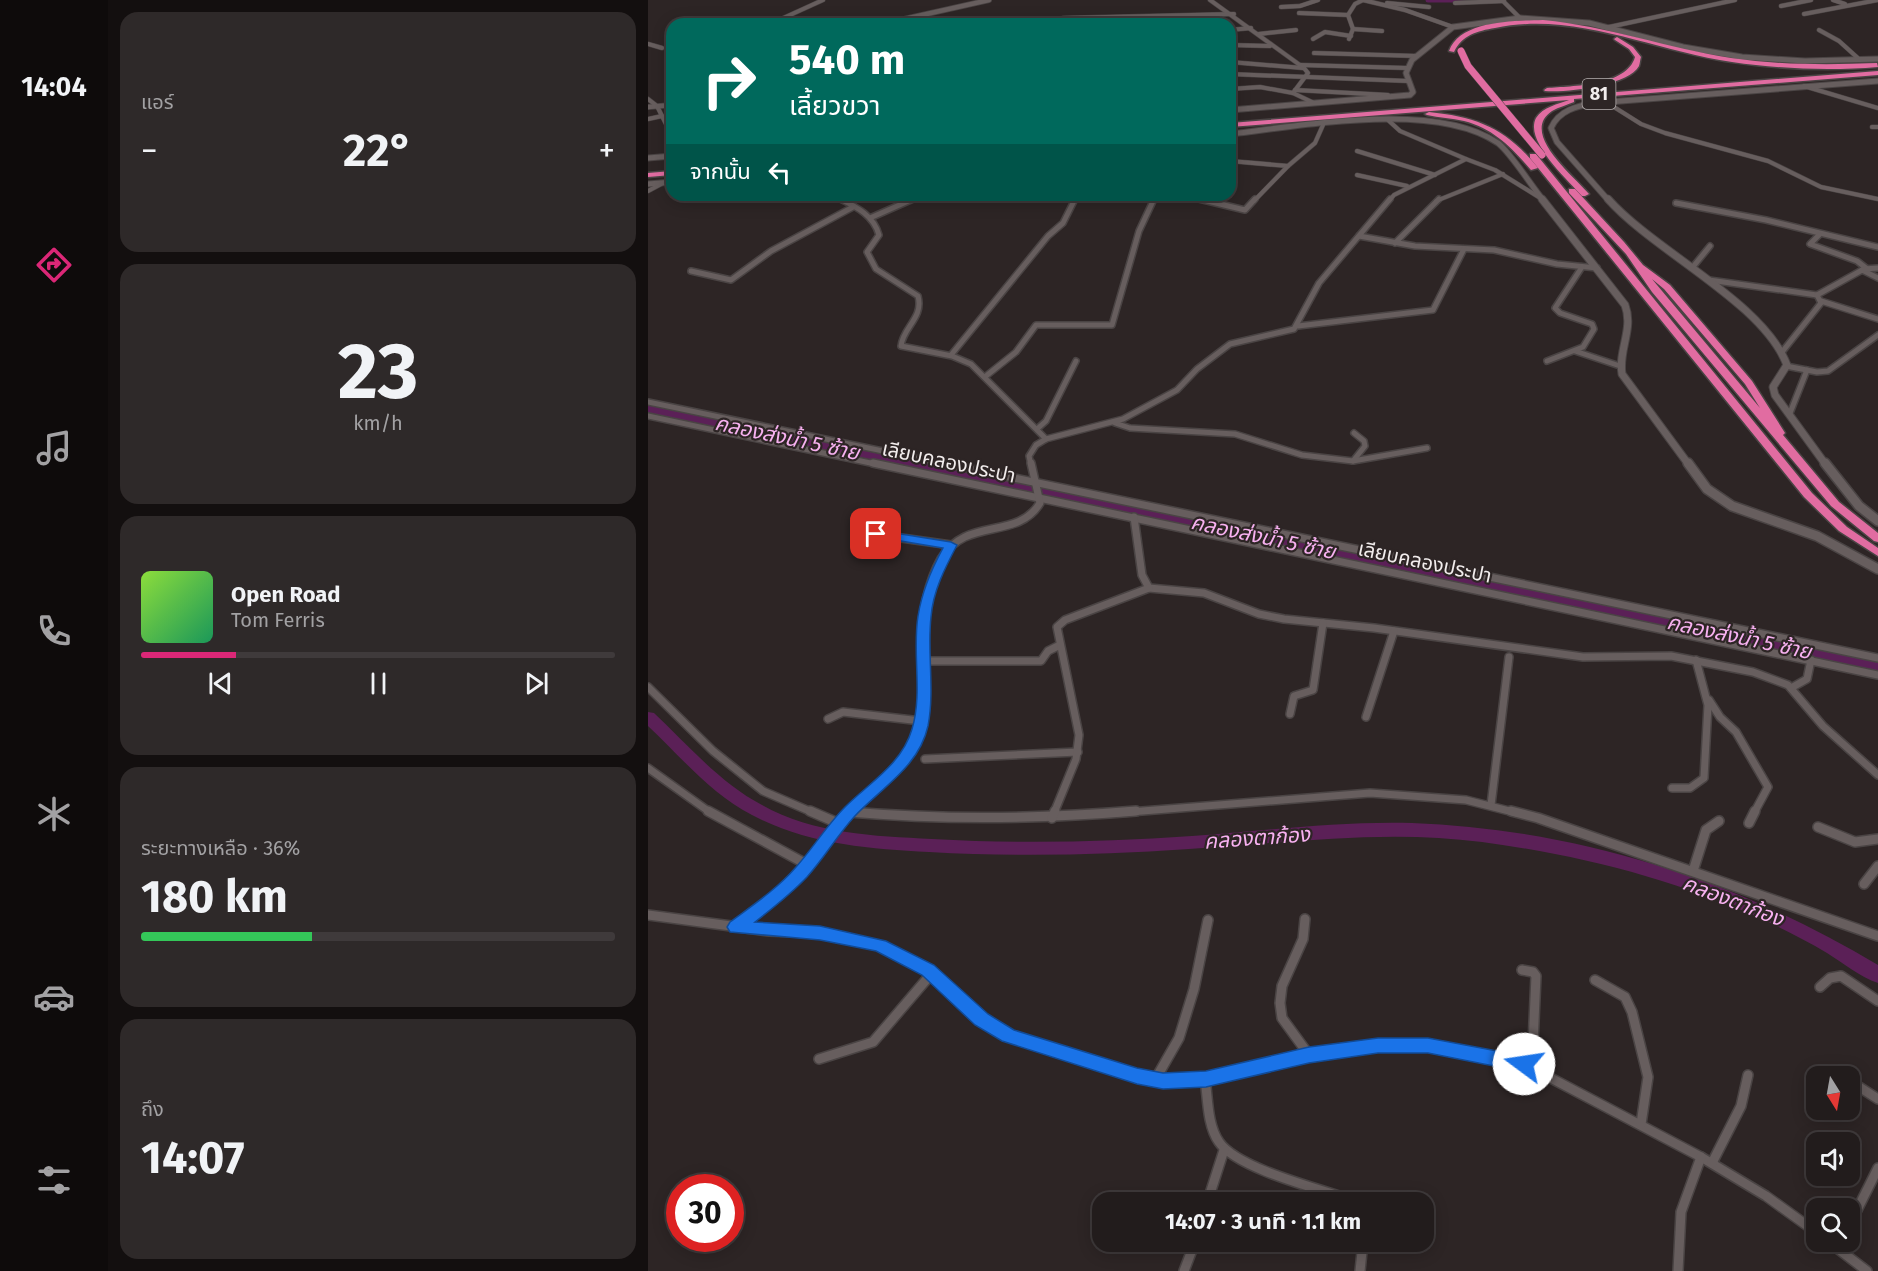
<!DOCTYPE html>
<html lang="th">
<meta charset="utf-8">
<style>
:root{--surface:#221c1c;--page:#2e2929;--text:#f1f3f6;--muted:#a2a1a3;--line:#3f3a3b;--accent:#db2777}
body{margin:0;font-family:"Fira Sans","Noto Sans Thai",sans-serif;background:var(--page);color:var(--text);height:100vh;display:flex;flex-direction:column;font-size:22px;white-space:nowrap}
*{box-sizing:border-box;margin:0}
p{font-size:20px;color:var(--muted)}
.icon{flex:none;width:33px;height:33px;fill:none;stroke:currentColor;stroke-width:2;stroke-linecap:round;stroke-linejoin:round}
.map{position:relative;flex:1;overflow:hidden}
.sheet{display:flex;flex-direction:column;gap:12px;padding:12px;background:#130f0f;width:540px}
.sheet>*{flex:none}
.top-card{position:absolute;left:18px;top:18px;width:570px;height:183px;border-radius:18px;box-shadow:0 3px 15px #0003,0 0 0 2px var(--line);background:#00695c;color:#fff;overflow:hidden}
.needle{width:39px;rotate:169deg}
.tools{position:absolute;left:1158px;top:1066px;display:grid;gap:12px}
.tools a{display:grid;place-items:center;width:54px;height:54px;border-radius:12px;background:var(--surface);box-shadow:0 3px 15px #0003,0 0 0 2px var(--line);font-size:30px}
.speed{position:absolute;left:18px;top:1174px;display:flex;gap:12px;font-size:30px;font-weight:700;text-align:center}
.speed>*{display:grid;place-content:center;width:78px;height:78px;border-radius:50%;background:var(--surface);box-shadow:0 3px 15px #0003,0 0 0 2px var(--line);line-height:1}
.speed .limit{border:9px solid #d22;background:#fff;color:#111}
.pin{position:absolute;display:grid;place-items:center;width:51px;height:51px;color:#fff;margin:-26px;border-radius:12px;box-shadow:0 3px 9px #0006}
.me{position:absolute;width:66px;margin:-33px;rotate:284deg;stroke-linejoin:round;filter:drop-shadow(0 0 4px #0008)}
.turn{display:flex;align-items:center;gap:21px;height:126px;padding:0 24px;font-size:27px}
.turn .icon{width:78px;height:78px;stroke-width:2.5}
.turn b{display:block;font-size:42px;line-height:51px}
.then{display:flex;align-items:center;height:57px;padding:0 24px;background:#0003;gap:12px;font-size:22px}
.big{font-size:45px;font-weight:700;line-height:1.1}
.sheet .tile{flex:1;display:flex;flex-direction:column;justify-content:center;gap:9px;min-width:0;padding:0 21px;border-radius:18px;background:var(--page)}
.sheet .dial{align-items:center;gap:0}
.dial b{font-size:78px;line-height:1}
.song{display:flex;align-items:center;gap:18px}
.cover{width:72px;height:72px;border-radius:9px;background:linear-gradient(135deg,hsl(90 70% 55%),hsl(150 70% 35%))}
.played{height:6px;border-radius:3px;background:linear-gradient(90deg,var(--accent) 20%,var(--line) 20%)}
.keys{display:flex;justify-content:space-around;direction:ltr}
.heat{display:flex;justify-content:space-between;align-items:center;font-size:33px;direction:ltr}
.charge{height:9px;border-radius:4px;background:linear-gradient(90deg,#34c759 36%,var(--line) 0)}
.trip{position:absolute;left:444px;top:1192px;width:342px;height:60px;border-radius:18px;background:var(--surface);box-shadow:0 3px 15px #0003,0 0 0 2px var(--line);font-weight:700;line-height:60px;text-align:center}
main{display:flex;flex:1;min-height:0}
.tabs{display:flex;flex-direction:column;width:108px;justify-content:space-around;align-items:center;background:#0e0b0b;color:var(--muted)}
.tabs .icon{width:42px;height:42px}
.tabs .selected{color:var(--accent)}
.tabs b{font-size:27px;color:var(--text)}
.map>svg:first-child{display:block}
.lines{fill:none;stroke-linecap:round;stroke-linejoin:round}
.canal-far2{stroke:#5b2057;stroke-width:5}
.canal-far1{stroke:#5b2057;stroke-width:7}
.canal{stroke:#5b2057;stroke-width:9}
.river{fill:#5b2057;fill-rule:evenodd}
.minor-far3-casing{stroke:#4a4444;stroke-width:5}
.minor-far2-casing{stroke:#4a4444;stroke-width:8}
.minor-far1-casing{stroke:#4a4444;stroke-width:10}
.minor-casing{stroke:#4a4444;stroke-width:12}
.tertiary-casing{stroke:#4a4444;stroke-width:6}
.secondary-far2-casing{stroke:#4a4444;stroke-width:7}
.secondary-far1-casing{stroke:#4a4444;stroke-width:9}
.secondary-casing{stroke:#4a4444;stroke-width:12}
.motorway-casing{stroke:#4a4444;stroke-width:3}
.minor-far3{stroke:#675e5e;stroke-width:4}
.minor-far2{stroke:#675e5e;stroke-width:5}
.minor-far1{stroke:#675e5e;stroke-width:7}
.minor{stroke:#675e5e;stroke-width:9}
.tertiary{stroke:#675e5e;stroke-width:4.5}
.secondary-far2{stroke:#675e5e;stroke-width:5}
.secondary-far1{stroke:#675e5e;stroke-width:7}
.secondary{stroke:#675e5e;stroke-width:9}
.motorway{fill:#e16ca1;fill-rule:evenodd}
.motorway-bridge-casing{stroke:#4a4444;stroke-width:8;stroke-linecap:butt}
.motorway-bridge{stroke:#e16ca1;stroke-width:7}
.route{fill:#1a73e8;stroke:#114b97;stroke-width:1.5}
.labels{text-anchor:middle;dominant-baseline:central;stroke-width:4.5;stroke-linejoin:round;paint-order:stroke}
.shield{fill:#2d2525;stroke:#b7b1b1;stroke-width:1.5}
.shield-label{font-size:18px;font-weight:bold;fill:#f2eded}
.street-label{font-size:20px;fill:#f2eded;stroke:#2d2525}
.water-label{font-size:21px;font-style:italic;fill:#f7b1f0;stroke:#2d2525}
</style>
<main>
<nav class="tabs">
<b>14:04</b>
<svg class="icon selected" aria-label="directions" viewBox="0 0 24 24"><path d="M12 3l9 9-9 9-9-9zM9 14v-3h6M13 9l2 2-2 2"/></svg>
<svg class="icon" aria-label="music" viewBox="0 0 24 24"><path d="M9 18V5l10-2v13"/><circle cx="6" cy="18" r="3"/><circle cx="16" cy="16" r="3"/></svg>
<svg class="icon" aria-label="phone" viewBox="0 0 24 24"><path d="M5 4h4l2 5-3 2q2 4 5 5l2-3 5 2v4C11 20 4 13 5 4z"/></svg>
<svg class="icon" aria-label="climate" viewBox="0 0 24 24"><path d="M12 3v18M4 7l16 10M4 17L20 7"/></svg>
<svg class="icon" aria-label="car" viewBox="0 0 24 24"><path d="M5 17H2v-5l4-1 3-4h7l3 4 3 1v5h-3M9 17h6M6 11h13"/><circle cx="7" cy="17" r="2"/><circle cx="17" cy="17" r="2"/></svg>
<svg class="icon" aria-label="filters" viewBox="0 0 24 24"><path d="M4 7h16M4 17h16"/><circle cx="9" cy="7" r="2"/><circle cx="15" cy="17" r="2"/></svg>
</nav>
<section class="sheet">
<div class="tile"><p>แอร์</p>
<div class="heat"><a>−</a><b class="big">22°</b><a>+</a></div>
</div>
<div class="tile dial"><b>23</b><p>km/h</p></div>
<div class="tile">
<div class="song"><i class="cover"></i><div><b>Open Road</b><p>Tom Ferris</p></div></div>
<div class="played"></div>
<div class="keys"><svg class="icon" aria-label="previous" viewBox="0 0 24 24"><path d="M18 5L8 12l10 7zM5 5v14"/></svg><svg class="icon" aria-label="pause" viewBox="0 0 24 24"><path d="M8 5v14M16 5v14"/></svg><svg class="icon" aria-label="next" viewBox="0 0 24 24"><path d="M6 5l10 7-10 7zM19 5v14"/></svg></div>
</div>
<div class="tile"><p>ระยะทางเหลือ · 36%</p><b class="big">180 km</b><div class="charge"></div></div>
<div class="tile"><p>ถึง</p><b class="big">14:07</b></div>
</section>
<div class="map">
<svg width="1230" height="1271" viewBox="0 0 1230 1271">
<rect width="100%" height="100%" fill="#2d2525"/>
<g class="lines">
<!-- canal-far2 -->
<polyline class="canal-far2" points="780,0 828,0"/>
<!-- canal-far1 -->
<polyline class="canal-far1" points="0,409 267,465"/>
<!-- canal -->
<polyline class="canal" points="260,463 1230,666"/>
<!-- river -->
<path class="river" d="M 0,712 L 6,713 C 40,745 72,783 114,805 C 166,834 226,836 284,839 C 371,844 457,842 544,836 C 617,831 690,821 764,823 C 929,829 1089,880 1230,965 L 1230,983 C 1212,977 1195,963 1179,953 C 1159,941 1137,930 1116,920 C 1026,879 932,855 834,842 C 737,829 639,843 541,849 C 455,855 368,857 281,852 C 220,849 158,844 104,815 C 63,794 33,757 0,726 Z"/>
<defs>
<g id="minor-far3">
<polyline points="562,0 656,68 660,73 645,93 666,103"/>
<polyline points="715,0 757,10 805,27"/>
<polyline points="854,0 872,18"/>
<polyline points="1185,0 1197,4"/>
<polyline points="739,3 781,7"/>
<polyline points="807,3 856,1"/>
<polyline points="1133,6 1163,0"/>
<polyline points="633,7 652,6 670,0"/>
<polyline points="651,13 700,15"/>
<polyline points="1156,14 1230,0"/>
<polyline points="415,18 586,14"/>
<polyline points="131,20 175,0"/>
<polyline points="961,27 1087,0"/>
<polyline points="705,29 734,31"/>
<polyline points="582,30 603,28"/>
<polyline points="1171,30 1191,41 1212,60"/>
<polyline points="611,34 648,30"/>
<polyline points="665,39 677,32 703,36"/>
<polyline points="701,39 705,29 700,15 707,4 715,0"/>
<polyline points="0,44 14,48"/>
<polyline points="582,45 622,46"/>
<polyline points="666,53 769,56"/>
<polyline points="582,62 655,68"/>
<polyline points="653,65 759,68"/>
<polyline points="582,74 760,81"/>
<polyline points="1156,86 1230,108"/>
<polyline points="582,89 612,87 645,93"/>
<polyline points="647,90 740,95"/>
<polyline points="0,99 9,106 24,136"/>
<polyline points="958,102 993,124 1017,133 1120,161 1173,187 1230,199"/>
<polyline points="0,119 14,116"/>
<polyline points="740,120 752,131 818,159 746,195 741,201"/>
<polyline points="1224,127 1230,127"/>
<polyline points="709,151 787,175"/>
<polyline points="818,159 847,170 894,199"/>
<polyline points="582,161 640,166 667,143 675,125"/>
<polyline points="709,175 759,186"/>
<polyline points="0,191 15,183"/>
<polyline points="181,195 195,201"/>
<polyline points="532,195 557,201"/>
<polyline points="259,201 284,195"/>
<polyline points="426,201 429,195"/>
<polyline points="505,201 508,195"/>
<polyline points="606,201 640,166"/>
<polyline points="788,201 855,174"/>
</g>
<g id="minor-far2">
<path d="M 192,199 C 209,207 226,216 231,235 L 219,252 L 228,269 L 270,296 C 276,318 255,327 253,346 L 304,356 L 323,364 L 398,439"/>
<polyline points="551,199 597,210 607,199"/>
<polyline points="1028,203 1118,220 1230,247"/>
<polyline points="222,218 265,199"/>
<polyline points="1171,235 1162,244 1209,261 1218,268"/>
<polyline points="711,236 767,246 846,250 909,264 949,268"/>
<polyline points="747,243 791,199"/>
<polyline points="1044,268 1062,246"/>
<polyline points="1214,270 1230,278"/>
<polyline points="43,271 83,280 123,251 205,207"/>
<polyline points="1061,280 1169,295 1216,269 1230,268"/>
<polyline points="1173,301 1230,319"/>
<polyline points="650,326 785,310 816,249"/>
<polyline points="927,351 972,366"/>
<polyline points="1134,352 1173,303 1169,295"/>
<polyline points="303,355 400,236 415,223 427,199"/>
<polyline points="899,361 935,347 946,329 944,324 912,313 907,308 934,267"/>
<polyline points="1138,366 1169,372 1180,371 1230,335"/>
<polyline points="338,376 368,352 388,325 464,325 491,231 506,199"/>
<polyline points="0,402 302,465"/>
<polyline points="1142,413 1159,370"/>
<polyline points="0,416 232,465"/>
<polyline points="467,423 482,428 587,434 654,455 705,461 717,446 716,441 706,433"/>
<polyline points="389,429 398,421 428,361"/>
<polyline points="705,461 779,448"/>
<polyline points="383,465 381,456 388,445 398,439 475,419 529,390 549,369 582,344 646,329 671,283 742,199"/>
</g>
<g id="minor-far1">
<polyline points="225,463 1230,675"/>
<polyline points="294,463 1230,658"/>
<polyline points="486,517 494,575 501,588 556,593 611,614 636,619 726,628 935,657 1023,656 1105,672 1140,685 1175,726 1230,775"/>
<polyline points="211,553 218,537 225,534 303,545"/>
<polyline points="275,661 393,661 400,651 412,645"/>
<polyline points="0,687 65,751 115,791 166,813"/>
<polyline points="1143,688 1159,679 1163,660"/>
<polyline points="1061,700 1072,717 1088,732 1120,787 1106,813"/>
<polyline points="642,714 646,696 665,690 675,623"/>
<polyline points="718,717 746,631"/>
<polyline points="180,719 195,712 273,721"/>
<polyline points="277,759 430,752"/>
<polyline points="0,768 63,813"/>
<polyline points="1024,788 1042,788 1056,778 1060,705 1048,660"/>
<polyline points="843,805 861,657"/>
<polyline points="201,812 211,813"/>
<path d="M 201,813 C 223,790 253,772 267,743 C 282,711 274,673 274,639 C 274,613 280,582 293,559 C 318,516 369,541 392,503 L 383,463"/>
<polyline points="406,813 428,759 431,735 409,627 417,620 501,588"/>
<polyline points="469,813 722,793 818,800 869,813"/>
</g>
<g id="minor">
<polyline points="60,811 160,865"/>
<polyline points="162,811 192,824"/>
<polyline points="863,811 890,818 1230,936"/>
<path d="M 201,812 C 297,820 392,819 488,811"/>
<polyline points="404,818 407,811"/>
<polyline points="1101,823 1107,811"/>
<polyline points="1170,827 1207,842 1230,839"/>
<polyline points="1045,871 1058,830 1071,821"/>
<polyline points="1216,884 1230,866"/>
<polyline points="0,915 121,931 172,933 232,946 280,970 334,1020 361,1036 489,1076 515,1081 557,1079 661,1055 730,1045 780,1046 876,1064 1053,1157 1118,1196 1168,1232"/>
<polyline points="657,919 655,939 634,986 632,1003 634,1018 661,1055"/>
<polyline points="88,927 147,880 203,811"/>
<polyline points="874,970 885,972 888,976 884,1067"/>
<polyline points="947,980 977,997 984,1012 1000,1077 993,1124"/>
<polyline points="1172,987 1182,978 1193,976 1230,1001"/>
<polyline points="171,1059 225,1042 284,973"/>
<path d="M 557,1079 C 560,1098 559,1125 571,1142 C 590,1170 680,1191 713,1203"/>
<polyline points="507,1080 531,1038 546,989 560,920"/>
<polyline points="1205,1083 1230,1099"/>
<polyline points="1064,1163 1093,1106 1100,1075"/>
<polyline points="559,1203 576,1150"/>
<polyline points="1202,1224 1230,1168"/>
<polyline points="1181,1242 1219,1271"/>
<polyline points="536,1271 547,1242"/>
<polyline points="712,1271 715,1242"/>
<polyline points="1030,1271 1033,1212 1053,1157"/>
</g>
<g id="tertiary">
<polyline points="234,24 341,0"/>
<polyline points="0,107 24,105"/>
</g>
<g id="secondary-far2">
<polyline points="582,110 762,95 765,92 758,73 764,60 805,27 872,18 941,23 1035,47 1094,57 1157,61 1230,59"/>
<path d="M 582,134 C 654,126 787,100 850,143 C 863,153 884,187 896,201"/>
<polyline points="0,158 24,156"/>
<polyline points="0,184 24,182"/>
<path d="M 961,201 L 909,142 L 903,128 C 911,110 929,106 947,103 L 1230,81"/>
</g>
<g id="secondary-far1">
<path d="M 894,199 L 977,305 C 986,329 970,350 974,374 L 1041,465"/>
<path d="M 960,199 C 1007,252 1115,302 1139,365 L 1125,387 L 1127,395 L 1178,465"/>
</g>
<g id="secondary">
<polyline points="1040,463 1059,489 1084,506 1169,536 1230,569"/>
<polyline points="1177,463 1211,506 1230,521"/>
</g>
<g id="motorway">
<path d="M 895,20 C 959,26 1019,48 1083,58 C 1131,65 1181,65 1229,63 L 1230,67 C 1182,71 1132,69 1084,62 C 1005,51 928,11 847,28 C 829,31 814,35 806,52 L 801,51 C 812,20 867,21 895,20 Z"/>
<path d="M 969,37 L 985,47 L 993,57 C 992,60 992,63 991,66 C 980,86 917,93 897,91 L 896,90 L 899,88 C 924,86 979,86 987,57 L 981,49 L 967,40 L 966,39 Z"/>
<path d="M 1230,71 L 1230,75 L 926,99 L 926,102 C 919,105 911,107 904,111 C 871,133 926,176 941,194 L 937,196 L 934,196 C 920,180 876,141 888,118 C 895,107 910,104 921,100 L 582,127 L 582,123 Z"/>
<path d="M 781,112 C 830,117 859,129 890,168 L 883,170 C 864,148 845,128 816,121 C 804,118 791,118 779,115 L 777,114 Z"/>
<polygon points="882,154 888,154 1164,493 1199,527 1230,548 1230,556 1191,531 1156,497 882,158"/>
<polygon points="24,171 24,175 0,177 0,173"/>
<path d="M 921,189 L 927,189 L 976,242 L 995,265 L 1022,285 L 1104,381 L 1137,433 L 1135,435 L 1191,502 L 1230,533 L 1230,542 L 1226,541 L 1183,506 L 1004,292 L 978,254 L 921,193 ZM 1004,279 L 1016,289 L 1097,384 L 1112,408 Z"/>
</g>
</defs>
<!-- minor-far3 casing -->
<use href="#minor-far3" class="minor-far3-casing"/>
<!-- minor-far2 casing -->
<use href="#minor-far2" class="minor-far2-casing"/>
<!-- minor-far1 casing -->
<use href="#minor-far1" class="minor-far1-casing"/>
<!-- minor casing -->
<use href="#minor" class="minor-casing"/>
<!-- tertiary casing -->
<use href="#tertiary" class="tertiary-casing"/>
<!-- secondary-far2 casing -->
<use href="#secondary-far2" class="secondary-far2-casing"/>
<!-- secondary-far1 casing -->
<use href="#secondary-far1" class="secondary-far1-casing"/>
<!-- secondary casing -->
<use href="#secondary" class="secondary-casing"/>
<!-- motorway casing -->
<use href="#motorway" class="motorway-casing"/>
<!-- minor-far3 -->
<use href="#minor-far3" class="minor-far3"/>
<!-- minor-far2 -->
<use href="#minor-far2" class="minor-far2"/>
<!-- minor-far1 -->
<use href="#minor-far1" class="minor-far1"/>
<!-- minor -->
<use href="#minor" class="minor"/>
<!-- tertiary -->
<use href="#tertiary" class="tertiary"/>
<!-- secondary-far2 -->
<use href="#secondary-far2" class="secondary-far2"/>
<!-- secondary-far1 -->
<use href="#secondary-far1" class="secondary-far1"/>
<!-- secondary -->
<use href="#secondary" class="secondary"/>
<!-- motorway -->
<use href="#motorway" class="motorway"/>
<defs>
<polyline id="motorway-bridge" points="813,51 820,66 894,155"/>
</defs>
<!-- motorway-bridge casing -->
<use href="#motorway-bridge" class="motorway-bridge-casing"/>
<!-- motorway-bridge -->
<use href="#motorway-bridge" class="motorway-bridge"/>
</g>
<!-- route -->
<path class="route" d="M 228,530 L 303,542 L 309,545 C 297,568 285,591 283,617 C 279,653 287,690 280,726 C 271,767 233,788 206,817 C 189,836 176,858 159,877 C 143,894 125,908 107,922 L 172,926 L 238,941 L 286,965 L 340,1014 L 366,1030 L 489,1068 L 515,1073 L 558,1071 L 661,1047 L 730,1038 L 780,1038 L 876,1056 L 882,1058 L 885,1064 L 882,1069 L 876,1072 L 780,1053 L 730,1053 L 661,1063 L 558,1087 L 515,1089 L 489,1084 L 354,1041 L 327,1025 L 274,975 L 228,951 L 172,940 L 82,932 L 79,927 L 82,922 C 105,905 129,889 148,867 C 165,848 179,825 197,807 C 221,783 254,764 264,729 C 275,693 264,653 270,616 C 274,591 283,570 295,548 L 223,536 L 223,531 Z"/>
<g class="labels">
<!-- shield labels -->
<rect class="shield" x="934.5" y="79" width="33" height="30" rx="4.5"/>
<g class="shield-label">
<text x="951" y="94">81</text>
</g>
<!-- street labels -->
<g class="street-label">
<text transform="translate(301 462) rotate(12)">เลียบคลองประปา</text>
<text transform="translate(777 562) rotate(12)">เลียบคลองประปา</text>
</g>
<!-- water labels -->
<g class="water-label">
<text transform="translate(139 438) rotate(12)">คลองส่งน้ำ 5 ซ้าย</text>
<text transform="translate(615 537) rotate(12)">คลองส่งน้ำ 5 ซ้าย</text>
<text transform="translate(1091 637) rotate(12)">คลองส่งน้ำ 5 ซ้าย</text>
<text transform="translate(609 838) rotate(-4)">คลองตาก้อง</text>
<text transform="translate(1085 901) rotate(21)">คลองตาก้อง</text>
</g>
</g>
</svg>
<div class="tools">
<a><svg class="needle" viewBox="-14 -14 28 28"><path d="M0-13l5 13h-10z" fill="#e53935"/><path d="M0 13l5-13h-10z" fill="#a2a1a3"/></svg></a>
<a><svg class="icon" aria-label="sound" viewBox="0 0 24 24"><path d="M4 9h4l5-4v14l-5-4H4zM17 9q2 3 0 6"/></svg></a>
<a><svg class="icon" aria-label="search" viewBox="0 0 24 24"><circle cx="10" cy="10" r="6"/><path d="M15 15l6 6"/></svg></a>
</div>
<div class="speed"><div class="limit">30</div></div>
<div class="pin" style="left:228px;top:534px;background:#d93025"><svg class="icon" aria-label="arrive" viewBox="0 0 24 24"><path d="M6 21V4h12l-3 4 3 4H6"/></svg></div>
<svg class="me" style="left:876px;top:1064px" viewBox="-20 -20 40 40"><circle r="19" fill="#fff"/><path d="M0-13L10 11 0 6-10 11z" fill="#1a73e8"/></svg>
<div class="trip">14:07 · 3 นาที · 1.1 km</div>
<div class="top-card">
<div class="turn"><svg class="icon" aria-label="right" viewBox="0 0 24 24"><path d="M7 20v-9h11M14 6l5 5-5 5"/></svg><div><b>540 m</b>เลี้ยวขวา</div></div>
<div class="then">จากนั้น<svg class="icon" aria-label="left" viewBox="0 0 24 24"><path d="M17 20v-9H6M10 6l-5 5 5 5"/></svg></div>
</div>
</div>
</main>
